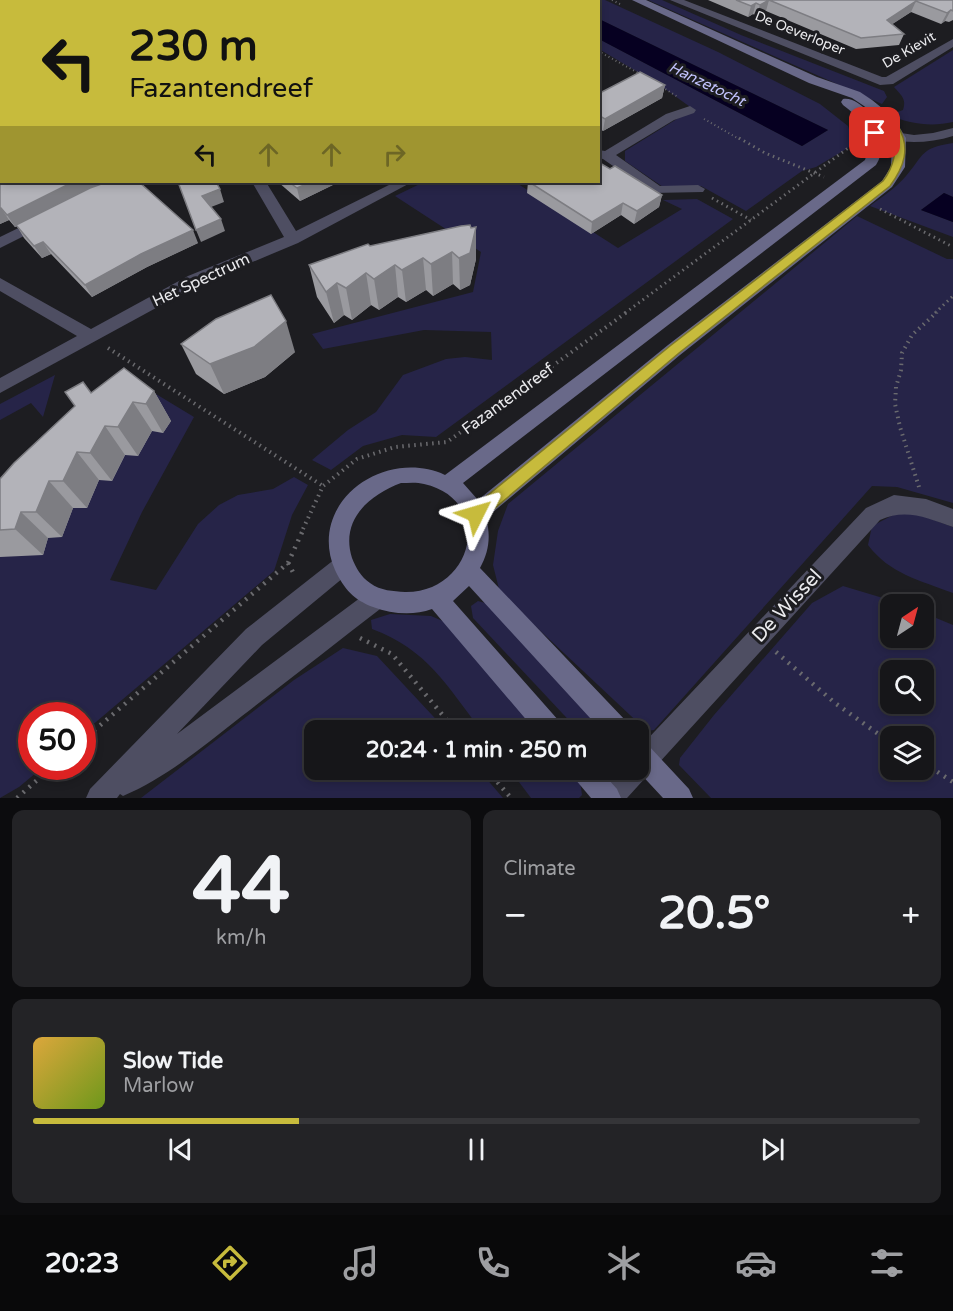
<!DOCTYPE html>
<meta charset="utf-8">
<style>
:root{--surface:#161619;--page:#232326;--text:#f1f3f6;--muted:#9e9fa2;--line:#353538;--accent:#c7bb3c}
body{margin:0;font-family:"Varela Round",sans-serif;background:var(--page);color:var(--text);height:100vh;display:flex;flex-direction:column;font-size:22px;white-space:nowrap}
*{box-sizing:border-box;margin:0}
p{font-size:20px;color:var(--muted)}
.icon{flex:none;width:33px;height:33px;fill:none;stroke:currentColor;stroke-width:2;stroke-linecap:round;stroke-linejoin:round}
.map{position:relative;height:798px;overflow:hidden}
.drawer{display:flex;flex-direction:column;gap:12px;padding:12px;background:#0c0c0e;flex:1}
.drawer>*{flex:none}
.hud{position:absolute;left:0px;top:0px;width:600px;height:183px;box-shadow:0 3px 9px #0003,0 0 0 2px var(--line);background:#c7bb3c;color:#111;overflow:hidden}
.needle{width:39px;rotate:36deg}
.controls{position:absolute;left:880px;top:594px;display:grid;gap:12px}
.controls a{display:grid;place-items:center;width:54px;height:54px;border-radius:12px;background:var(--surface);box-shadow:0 3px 9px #0003,0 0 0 2px var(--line);font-size:30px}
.speed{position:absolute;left:18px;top:702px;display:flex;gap:12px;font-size:30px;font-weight:700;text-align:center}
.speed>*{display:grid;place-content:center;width:78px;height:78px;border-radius:50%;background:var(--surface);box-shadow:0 3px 9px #0003,0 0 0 2px var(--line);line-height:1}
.speed .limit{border:9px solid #d22;background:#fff;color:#111}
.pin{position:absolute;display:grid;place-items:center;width:51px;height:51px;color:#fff;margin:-26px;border-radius:12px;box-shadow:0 3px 9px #0006}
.me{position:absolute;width:66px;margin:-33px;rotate:50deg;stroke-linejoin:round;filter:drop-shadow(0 0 4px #0008)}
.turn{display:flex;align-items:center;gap:21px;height:126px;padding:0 30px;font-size:27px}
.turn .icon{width:78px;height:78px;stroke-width:2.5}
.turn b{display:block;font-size:42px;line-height:51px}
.lanes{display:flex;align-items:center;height:57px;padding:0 30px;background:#0003;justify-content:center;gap:30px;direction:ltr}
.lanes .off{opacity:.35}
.big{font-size:45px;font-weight:800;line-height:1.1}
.drawer .tile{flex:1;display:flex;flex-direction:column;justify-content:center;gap:9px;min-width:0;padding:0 21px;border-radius:12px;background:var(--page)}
.drawer .dial{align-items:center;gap:0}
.dial b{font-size:78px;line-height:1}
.song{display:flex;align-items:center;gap:18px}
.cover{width:72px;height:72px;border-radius:9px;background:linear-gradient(135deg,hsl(40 70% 55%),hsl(80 70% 35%))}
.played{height:6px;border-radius:3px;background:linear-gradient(90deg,var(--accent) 30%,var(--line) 30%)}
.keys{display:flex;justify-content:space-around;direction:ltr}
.heat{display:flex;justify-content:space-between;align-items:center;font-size:33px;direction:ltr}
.drawer .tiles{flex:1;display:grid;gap:12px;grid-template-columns:1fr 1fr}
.tile:last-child{grid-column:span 2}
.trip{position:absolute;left:304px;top:720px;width:345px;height:60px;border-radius:12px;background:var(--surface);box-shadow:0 3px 9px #0003,0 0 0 2px var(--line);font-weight:800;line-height:60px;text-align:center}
.tab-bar{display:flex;height:96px;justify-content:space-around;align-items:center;background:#09090a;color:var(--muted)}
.tab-bar .icon{width:42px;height:42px}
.tab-bar .current{color:var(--accent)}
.tab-bar b{font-size:27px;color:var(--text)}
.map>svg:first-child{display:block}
.green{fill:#262448;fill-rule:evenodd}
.water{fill:#060021}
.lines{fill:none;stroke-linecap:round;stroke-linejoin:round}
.path-far3{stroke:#6a6a6e;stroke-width:2;stroke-dasharray:1 3;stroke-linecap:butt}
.path-far2{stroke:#6a6a6e;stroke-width:3;stroke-dasharray:1.5 4;stroke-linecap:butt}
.path-far1{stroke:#6a6a6e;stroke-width:4;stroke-dasharray:1.5 4.5;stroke-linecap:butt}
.path{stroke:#6a6a6e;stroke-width:4.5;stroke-dasharray:2 6;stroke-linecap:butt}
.minor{fill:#4e4e62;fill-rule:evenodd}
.tertiary{fill:#4e4e62;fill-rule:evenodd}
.secondary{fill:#696989;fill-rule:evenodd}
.wall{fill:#9a9a9f}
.shaded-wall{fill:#7d7d82}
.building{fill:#b3b3b9;stroke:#7d7d82;stroke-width:1.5}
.route{fill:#c7bb3c;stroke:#817a27;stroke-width:1.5}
.labels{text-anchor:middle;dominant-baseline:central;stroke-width:6;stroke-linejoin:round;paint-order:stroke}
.far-street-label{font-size:14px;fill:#eaeaed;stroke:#1d1d21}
.far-water-label{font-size:15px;font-style:italic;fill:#c1c2fc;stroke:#1d1d21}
.street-label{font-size:16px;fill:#eaeaed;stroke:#1d1d21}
.near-street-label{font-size:20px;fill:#eaeaed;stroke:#1d1d21}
</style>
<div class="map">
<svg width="953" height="798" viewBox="0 0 953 798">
<rect width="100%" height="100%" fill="#1d1d21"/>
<!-- green -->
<g class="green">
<polygon points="0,0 111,1 2,2 0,123"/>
<polygon points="119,0 358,0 354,2 114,1"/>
<polygon points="559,0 605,0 718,52 820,104 848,126 853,141 848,148 816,167 802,171 746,211 701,186 663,187 625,161 625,151 693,109 661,86 599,49 599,39 802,146 828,130 599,19 598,2"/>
<polygon points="648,0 662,0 741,35 884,91 887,97 882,104"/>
<path d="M 953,50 L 953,122 C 931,127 910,124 889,115 L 903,110 C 907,99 901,95 894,87 Z"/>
<path d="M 953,143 L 953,197 L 944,193 L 921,210 L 953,222 L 953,237 L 870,206 C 882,197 897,187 906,176 C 925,154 920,148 953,143 Z"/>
<polygon points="424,182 515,182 618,248 682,209 663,200 697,199 733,219 436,437 402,435 363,446 331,470 312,460 348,430 376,412 403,375 446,359 465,357 492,360 491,332 424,330 323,349 312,334 473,292 481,252 395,196"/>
<polygon points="857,216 947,259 953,259 953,503 897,487 872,486 654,730 647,731 500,593 493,565 498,531 508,504"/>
<polygon points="118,371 194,417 142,512 110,580 156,590 198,524 219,505 238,495 273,489 294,477 308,485 292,515 274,571 83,733 82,716 32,716 32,766 43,767 19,787 0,798 0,499 120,392"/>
<polygon points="55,375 43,417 31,403 0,420 0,404"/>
<path d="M 912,512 L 953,527 L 953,593 C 919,580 890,574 868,545 L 872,526 L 895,514 Z"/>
<path d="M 843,586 L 903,604 L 891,604 L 891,638 L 924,638 L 924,613 L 953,625 L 953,798 L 711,798 L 679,765 L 680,758 L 714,715 L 812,603 ZM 891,670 L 924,670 L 924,704 L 891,704 ZM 924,736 L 924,770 L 891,770 L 891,736 Z"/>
<polygon points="478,601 489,604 609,730 578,730 473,618 471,606"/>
<path d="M 390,614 L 431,616 L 445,622 L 540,730 L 481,730 C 446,685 428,650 372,629 L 371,620 Z"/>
<polygon points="343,648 377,656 446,730 315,730 315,770 479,770 503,798 141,798 294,680"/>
<polygon points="510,770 575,770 579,774 582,795 579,798 531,798"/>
</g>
<!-- water -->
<g class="water">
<polygon points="599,19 828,130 802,146 599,39"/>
<polygon points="944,193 953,197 953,222 921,210"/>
</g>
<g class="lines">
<!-- path-far3 -->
<g class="path-far3">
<polyline points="612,0 620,4"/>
<polyline points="6,2 10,0"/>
<polyline points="351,2 355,0"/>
<polyline points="598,51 642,75"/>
<polyline points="662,87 678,97"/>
<polyline points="704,119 741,140"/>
</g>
<!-- path-far2 -->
<g class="path-far2">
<polyline points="739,138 765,153 824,177"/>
<polyline points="712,198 751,220"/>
<polyline points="880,209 953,247"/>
<polyline points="625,313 855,143"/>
<polyline points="935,313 953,296"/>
</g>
<!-- path-far1 -->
<g class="path-far1">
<polyline points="108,348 323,486"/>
<polyline points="919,487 900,427 895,404 896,387 901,370 902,353 912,335 937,312"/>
<polyline points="303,529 323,486 357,459 395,447 447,442 627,312"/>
</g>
<!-- path -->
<g class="path">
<polyline points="288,563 295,576"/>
<polyline points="360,638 392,654 455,730"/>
<polyline points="776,652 835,703 891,743"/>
<polyline points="82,741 288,563 304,528"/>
<polyline points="924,763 953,782"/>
<polyline points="487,770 511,798"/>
<polyline points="17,798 53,766"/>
</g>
<!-- minor -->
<g class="minor">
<polygon points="451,0 463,0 464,2 452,2"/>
<polygon points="670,0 684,0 882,77 886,77 953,39 953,47 893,84 880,85"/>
<polygon points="690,106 696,110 694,113 674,120 616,155 660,186 698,185 705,189 703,192 652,193 603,159 598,158 598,150 605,151 666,114"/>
<polygon points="252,182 266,182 296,231 395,182 412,182 298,243 200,284 0,393 0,378 77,336 0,291 0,278 91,329 188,276 284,237"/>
<polygon points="41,217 48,222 46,225 0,248 0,237"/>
<path d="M 894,495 L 926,499 L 953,509 L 953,527 C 927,518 906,508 880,520 L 627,798 L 596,798 L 600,789 L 619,770 L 639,770 L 639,748 L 866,508 Z"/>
</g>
<!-- tertiary -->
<g class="tertiary">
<path d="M 953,128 L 953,136 C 925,145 898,143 870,136 L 868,133 L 875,129 L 914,135 L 933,133 Z"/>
<path d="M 342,556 L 349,559 L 353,566 L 349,573 L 262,645 L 177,734 L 368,592 L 376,589 L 384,592 L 387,599 L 384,606 C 336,643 289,680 242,716 C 205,745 166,778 123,796 L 120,794 L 117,798 L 86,798 L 90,789 L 246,629 L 335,559 Z"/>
</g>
<!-- secondary -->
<g class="secondary">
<path d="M 632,0 L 646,0 L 817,77 L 860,92 L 872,100 L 893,117 L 906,138 L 905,167 L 892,187 L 680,355 L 486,518 C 491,536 489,552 480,568 L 626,721 L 629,730 L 601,730 L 469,586 L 453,601 L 559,721 L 562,730 L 535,730 L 432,609 C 413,616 392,614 373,607 C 354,600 344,589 335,570 C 306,503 384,447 445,475 L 865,160 C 874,135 863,120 843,105 L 841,102 L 843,99 C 859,96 879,122 881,137 C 883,147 881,157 876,165 L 463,483 L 478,500 L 668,345 L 882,181 L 891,167 L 892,138 L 883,122 L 864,106 L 852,98 L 809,83 ZM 401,483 C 408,483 417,482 424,484 C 495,500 474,593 405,592 C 393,591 381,591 370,583 C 361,577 356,568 352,558 C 340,520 369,495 401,483 Z"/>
<polygon points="639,742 648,745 689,789 693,798 663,798 637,770 639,770"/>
<polygon points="572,770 600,770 617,789 621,798 591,798 575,779"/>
</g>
</g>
<!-- wall -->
<g class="wall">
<polygon points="390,0 441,0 441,2 393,2"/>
<polygon points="708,0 953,0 953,20 949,22 945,21 941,24 911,12 892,24 904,34 899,45 856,49 766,11 756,16 753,14 748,17"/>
<polygon points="665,85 662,98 603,131 598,128 598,94"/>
<polygon points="0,129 198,243 147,267 92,297 51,254 42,258 24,238 17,226 15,227 9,220 0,224"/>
<polygon points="610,169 662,195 659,207 634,224 621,215 591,234 527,193 528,182 598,182"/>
<polygon points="278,182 339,182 300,201"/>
<polygon points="461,226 476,259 470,285 460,290 453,284 433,296 426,290 406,302 398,297 379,310 371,305 352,320 344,315 334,323 317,297 309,265 370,246"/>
<polygon points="181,344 295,352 265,377 224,394 196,374"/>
<polygon points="154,391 171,421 163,433 152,431 138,456 125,455 112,481 99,480 87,508 73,508 62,537 48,538 43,555 0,557 0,530 75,406 91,393"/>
</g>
<!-- shaded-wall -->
<g class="shaded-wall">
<rect x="432" y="0" width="9" height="2"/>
<polygon points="769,0 766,11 756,16 760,5"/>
<polygon points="916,1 911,12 882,31 887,20"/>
<polygon points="756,3 753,14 748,17 751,6"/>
<polygon points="951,10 945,21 941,24 947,13"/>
<polygon points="665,85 662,98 603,131 605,119"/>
<polygon points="73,182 110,182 85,191 15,227 7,215"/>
<polygon points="311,182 339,182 300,201 297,188"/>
<polygon points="220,189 224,202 206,209 202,196"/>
<polygon points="662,195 659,207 634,224 637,211"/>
<polygon points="623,203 621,215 591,234 592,222"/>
<polygon points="0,208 1,208 9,220 0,224"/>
<polygon points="221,219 225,231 201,242 196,230"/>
<polygon points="476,227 476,259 470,285 460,290 459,258"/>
<polygon points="193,230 198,243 147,267 92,297 85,285 141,254"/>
<polygon points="43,242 51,254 42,258 34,246"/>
<polygon points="452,252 453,284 433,296 431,264"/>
<polygon points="423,258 426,290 406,302 402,270"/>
<polygon points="395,265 398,297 379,310 374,279"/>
<polygon points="366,273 371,305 352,320 346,288"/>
<polygon points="337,283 344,315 334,323 326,292"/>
<polygon points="286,321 295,352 265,377 224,394 210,364"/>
<polygon points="154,391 171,421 163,433 146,404"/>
<polygon points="133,402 152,431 138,456 118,427"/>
<polygon points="105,426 125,455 112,481 90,453"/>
<polygon points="77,452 99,480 87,508 63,481"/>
<polygon points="49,481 73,508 62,537 36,512"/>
<polygon points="21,512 48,538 43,555 15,529"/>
</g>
<!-- building -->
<g class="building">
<polygon points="410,0 432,0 434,2 407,2"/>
<polygon points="736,0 953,0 953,11 951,10 947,13 916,1 887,20 904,34 861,38 769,0 760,5 756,3 751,6"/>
<polygon points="640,72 665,85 605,119 598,115 598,94"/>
<polygon points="2,128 2,182 73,182 7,215 1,208 0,208 0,129"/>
<polygon points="598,162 610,169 615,166 662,195 637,211 623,203 592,222 529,182 598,182"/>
<polygon points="107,182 139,182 193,230 141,254 85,285 43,242 34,246 16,225 90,188"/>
<polygon points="178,182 216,182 220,189 202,196 221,219 196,230"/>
<polygon points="289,182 311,182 297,188"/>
<polygon points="470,225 471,228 476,227 470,253 459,258 452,252 431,264 423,258 402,270 395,265 374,279 366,273 346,288 337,283 326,292 309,265 368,244 370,246 461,226"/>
<polygon points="271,295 286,321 254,347 210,364 181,344 216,319"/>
<polygon points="124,368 154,391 146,404 133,402 118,427 105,426 90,453 77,452 63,481 49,481 36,512 21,512 15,529 0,530 0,479 14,463 75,406 65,392 83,382 91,393"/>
</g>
<!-- route -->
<path class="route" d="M 894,125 L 898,126 C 911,148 904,167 890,186 L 679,353 L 482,519 L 476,521 L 471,519 L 469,514 L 471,509 L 670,346 L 883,181 C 893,168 899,149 891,132 L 875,136 L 870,133 Z"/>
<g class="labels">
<!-- far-street labels -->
<g class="far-street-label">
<text transform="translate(800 33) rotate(22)">De Oeverloper</text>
<text transform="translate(909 50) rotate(-30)">De Kievit</text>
</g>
<!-- far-water labels -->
<g class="far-water-label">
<text transform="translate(707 84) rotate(26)">Hanzetocht</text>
</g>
<!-- street labels -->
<g class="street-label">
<text transform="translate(201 280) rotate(-25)">Het Spectrum</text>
<text transform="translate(508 399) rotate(-36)">Fazantendreef</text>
</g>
<!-- near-street labels -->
<g class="near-street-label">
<text transform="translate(787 606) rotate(-47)">De Wissel</text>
</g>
</g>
</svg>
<div class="controls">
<a><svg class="needle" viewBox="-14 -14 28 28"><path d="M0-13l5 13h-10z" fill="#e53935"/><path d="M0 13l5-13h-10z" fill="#9e9fa2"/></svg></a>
<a><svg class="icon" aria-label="search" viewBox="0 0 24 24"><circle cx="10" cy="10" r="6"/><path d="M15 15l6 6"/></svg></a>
<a><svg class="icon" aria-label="layers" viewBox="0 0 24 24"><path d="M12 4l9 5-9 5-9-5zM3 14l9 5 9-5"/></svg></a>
</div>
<div class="speed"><div class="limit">50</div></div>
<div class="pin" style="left:875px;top:133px;background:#d93025"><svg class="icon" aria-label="arrive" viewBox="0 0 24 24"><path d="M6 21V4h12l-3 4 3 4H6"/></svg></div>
<svg class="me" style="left:476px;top:514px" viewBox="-20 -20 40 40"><path d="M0-17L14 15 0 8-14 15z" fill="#c7bb3c" stroke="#fff" stroke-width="4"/></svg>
<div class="trip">20:24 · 1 min · 250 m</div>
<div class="hud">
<div class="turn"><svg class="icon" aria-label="left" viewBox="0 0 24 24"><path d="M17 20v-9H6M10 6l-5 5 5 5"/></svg><div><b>230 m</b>Fazantendreef</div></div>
<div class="lanes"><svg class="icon" aria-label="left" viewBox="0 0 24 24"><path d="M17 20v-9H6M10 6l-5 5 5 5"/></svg><svg class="icon off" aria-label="ahead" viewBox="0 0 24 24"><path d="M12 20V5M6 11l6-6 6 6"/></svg><svg class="icon off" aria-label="ahead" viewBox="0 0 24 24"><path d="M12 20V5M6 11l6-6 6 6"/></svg><svg class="icon off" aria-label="right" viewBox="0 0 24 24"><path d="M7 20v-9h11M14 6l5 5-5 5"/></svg></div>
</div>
</div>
<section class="drawer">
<div class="tiles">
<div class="tile dial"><b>44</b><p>km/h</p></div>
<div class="tile"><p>Climate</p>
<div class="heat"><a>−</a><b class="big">20.5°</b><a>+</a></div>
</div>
<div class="tile">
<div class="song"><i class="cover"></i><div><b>Slow Tide</b><p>Marlow</p></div></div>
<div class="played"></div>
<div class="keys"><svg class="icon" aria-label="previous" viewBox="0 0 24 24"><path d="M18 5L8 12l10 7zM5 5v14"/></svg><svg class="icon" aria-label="pause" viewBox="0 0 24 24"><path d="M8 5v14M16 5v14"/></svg><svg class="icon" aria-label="next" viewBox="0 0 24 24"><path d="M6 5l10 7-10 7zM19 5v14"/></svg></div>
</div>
</div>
</section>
<nav class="tab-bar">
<b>20:23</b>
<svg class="icon current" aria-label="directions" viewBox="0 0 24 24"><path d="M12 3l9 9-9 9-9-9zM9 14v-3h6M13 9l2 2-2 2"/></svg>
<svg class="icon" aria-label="music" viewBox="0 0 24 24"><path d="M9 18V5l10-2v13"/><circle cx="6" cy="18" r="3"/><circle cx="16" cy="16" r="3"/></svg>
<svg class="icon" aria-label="phone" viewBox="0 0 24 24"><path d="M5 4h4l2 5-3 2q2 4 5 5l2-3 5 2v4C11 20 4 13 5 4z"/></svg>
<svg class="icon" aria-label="climate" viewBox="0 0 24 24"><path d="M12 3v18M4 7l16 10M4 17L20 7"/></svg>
<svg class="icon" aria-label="car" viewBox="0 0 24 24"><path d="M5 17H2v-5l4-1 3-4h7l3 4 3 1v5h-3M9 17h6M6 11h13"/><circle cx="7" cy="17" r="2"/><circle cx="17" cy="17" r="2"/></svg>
<svg class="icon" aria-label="filters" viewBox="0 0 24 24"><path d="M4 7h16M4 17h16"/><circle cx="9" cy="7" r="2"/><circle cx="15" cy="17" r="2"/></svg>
</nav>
